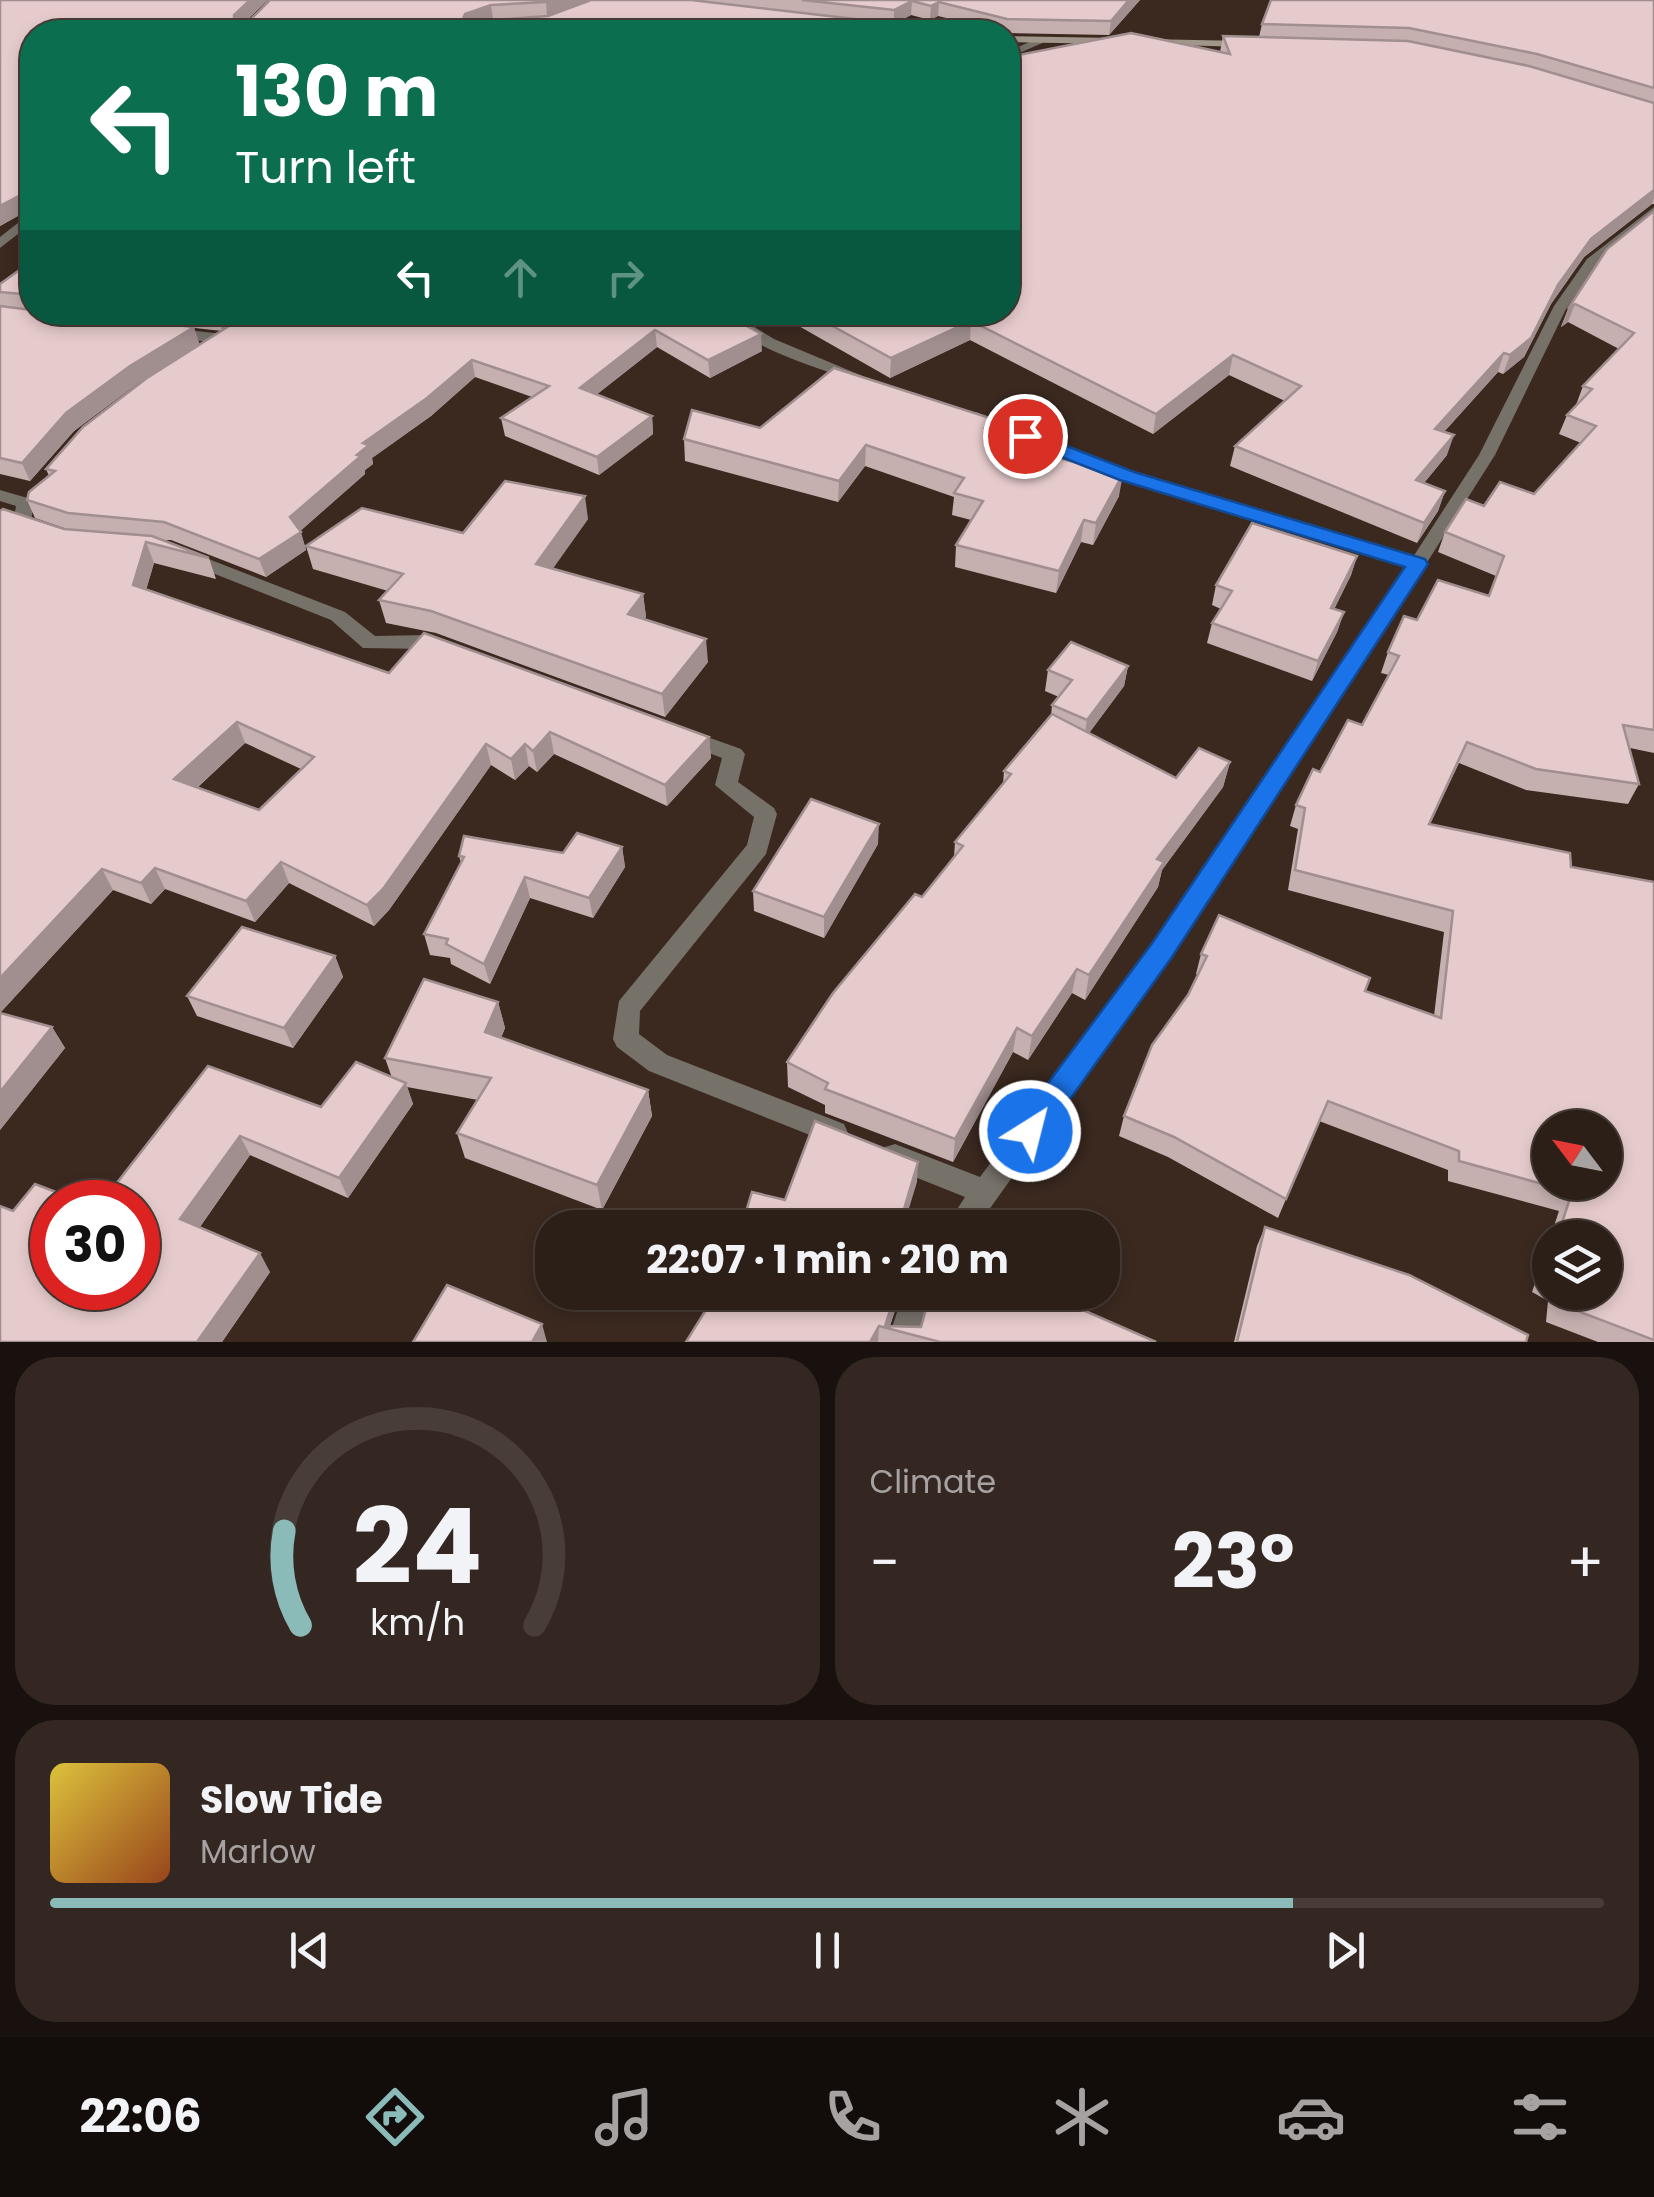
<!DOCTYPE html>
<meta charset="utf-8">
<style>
:root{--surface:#2c1f18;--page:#342721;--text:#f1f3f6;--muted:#a6a2a2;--line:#483d37;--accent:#8bbbb9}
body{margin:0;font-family:Poppins,sans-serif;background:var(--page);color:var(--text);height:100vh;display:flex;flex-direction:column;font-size:38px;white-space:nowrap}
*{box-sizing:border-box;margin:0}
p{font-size:32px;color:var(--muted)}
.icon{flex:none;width:55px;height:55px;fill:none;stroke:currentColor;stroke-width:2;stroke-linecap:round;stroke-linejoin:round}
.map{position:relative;height:1342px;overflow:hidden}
.panel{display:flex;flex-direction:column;gap:15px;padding:15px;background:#18110d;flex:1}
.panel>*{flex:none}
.hud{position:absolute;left:20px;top:20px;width:1000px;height:305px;border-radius:40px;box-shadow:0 5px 15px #0003,0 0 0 2px var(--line);background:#0b6e4f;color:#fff;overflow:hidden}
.needle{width:65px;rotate:302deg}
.tools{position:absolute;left:1532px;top:1110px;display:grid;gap:20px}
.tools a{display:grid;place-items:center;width:90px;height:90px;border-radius:50%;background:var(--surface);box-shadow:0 5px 15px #0003,0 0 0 2px var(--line);font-size:50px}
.speed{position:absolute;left:30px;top:1180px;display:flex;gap:20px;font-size:50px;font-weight:700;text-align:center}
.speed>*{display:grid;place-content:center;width:130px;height:130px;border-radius:50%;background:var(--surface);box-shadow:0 5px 15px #0003,0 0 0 2px var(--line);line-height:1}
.speed .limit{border:15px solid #d22;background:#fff;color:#111}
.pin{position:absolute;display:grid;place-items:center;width:85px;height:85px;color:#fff;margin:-42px;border:5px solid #fff;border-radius:50%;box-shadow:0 2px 10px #0007}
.me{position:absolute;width:110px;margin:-55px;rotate:36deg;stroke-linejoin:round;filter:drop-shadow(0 0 8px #0008)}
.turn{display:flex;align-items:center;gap:35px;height:210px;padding:0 50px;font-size:45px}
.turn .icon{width:130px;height:130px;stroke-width:2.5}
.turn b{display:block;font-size:70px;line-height:85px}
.lanes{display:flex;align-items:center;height:95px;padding:0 50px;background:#0003;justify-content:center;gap:50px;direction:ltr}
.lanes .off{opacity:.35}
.big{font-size:75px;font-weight:700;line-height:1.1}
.panel .widget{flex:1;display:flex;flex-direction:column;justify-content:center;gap:15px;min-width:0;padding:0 35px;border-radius:40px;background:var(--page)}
.panel .dial{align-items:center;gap:0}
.dial svg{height:260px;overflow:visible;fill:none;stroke:var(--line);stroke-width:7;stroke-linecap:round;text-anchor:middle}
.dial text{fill:var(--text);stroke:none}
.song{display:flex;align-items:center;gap:30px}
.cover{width:120px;height:120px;border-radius:15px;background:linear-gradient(135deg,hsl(50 70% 55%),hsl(20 70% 35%))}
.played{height:10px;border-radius:5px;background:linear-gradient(90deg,var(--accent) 80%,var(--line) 80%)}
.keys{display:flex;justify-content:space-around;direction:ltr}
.heat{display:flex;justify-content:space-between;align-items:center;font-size:55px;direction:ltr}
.panel .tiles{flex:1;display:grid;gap:15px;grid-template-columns:1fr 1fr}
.widget:last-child{grid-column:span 2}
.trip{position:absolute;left:535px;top:1210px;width:585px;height:100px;border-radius:40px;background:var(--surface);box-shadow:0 5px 15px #0003,0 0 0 2px var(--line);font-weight:700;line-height:100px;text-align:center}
.menu{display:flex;height:160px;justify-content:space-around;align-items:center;background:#120c0a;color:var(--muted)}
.menu .icon{width:70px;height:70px}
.menu .selected{color:var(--accent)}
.menu b{font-size:45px;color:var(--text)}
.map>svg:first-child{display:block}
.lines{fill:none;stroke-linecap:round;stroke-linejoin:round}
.street{fill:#767169;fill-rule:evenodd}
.secondary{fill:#a0978a;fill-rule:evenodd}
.wall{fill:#c6afaf;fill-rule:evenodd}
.shaded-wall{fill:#a18e8f}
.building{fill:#e6cbcc;stroke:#a18e8f;stroke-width:2.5;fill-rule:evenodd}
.route{fill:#1a73e8;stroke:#114b97;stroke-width:2.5}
</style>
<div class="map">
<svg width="1654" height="1342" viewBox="0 0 1654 1342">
<rect width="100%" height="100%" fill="#3b2920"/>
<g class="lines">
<!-- street -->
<g class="street">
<polygon points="1037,39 1047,41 1008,58 1008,51"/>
<polygon points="1654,207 1654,218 1597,265 1566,309 1495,455 1426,564 1170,956 976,1228 945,1228 965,1197 885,1165 882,1156 885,1147 895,1144 980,1177 1154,942 1406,567 1121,480 964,418 964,412 976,412 1133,472 1413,557 1479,455 1554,306 1587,259"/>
<polygon points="32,212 32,223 0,248 0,237"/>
<path d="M 713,312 L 730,312 L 774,339 L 865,377 L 863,380 L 851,380 C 804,363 750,348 713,312 Z"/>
<polygon points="170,328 223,334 231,339 223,344 165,336 162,333"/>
<path d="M 0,490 L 31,499 L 34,503 L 31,521 L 47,529 L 44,533 C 35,535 19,532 13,524 L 16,506 L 0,501 Z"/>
<polygon points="188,551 345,612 375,636 428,635 449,642 452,647 442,654 426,649 363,648 331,620 182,561 179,557 182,553"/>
<polygon points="685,729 741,749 745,754 738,782 774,808 777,814 766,854 640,1011 639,1034 667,1055 844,1124 848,1133 844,1142 835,1145 649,1071 617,1047 613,1039 619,1001 747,845 754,817 715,785 722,758 678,741 675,736 678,731"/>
<polygon points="904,1292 933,1292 917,1342 887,1342"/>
</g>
<!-- secondary -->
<g class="secondary">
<polygon points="845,23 906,29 911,32 841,28 840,26"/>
<polygon points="1008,36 1115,38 1121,41 1115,44 1008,42"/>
<polygon points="1144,39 1245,41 1251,44 1245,47 1140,44 1138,42"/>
</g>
</g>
<!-- wall -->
<g class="wall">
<polygon points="0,0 268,0 247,20 250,20 270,0 1140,0 1109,35 1008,33 938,16 930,20 911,15 894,24 872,22 872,32 32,32 32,208 0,226"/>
<polygon points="1654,0 1654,204 1652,204 1584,257 1551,304 1524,357 1503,374 1498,372 1444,432 1447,455 1424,483 1445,491 1438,511 1417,543 1230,466 1235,446 1285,401 1229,375 1153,434 970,340 890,378 790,321 790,312 1008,312 1220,52 1223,36 1259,37 1262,24"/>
<polygon points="1654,211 1654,753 1630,748 1639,784 1628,804 1526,790 1459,763 1430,824 1571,867 1654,882 1654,1342 1598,1342 1546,1322 1548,1301 1532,1292 1550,1239 1550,1292 1605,1292 1605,1238 1550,1238 1559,1211 1448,1181 1448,1170 1319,1121 1278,1218 1168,1157 1119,1136 1124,1116 1198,975 1196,974 1201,954 1365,991 1434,1016 1444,932 1288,890 1298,829 1290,826 1296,805 1320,772 1362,725 1389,675 1381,673 1388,652 1417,620 1489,596 1496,576 1438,552 1445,532 1484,506 1534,494 1581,443 1559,434 1567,415 1576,405 1583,386 1619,349 1568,322 1561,327 1568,309"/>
<path d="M 32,261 L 32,312 L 722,312 L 762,351 L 710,378 L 657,347 L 596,395 L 652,416 L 653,434 L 599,475 L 505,436 L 501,418 L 532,397 L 475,377 L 431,416 L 372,458 L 373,464 L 365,470 L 365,474 L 300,531 L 306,550 L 266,577 L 171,540 L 161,540 L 209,558 L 216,579 L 154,563 L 146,590 L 389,673 L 709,737 L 711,758 L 667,806 L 554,754 L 537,772 L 529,766 L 515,780 L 491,765 L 389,910 L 374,926 L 289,883 L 255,922 L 165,889 L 151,904 L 113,890 L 0,1013 L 52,1027 L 65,1048 L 0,1130 L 0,511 L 64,529 L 70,530 L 35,518 L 27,500 L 49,476 L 46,469 L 222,331 L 195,328 L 137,384 L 74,431 L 30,481 L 0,474 L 0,284 ZM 245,743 L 301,769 L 259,810 L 197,788 Z"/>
<polygon points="760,428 992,429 1048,442 1046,455 1119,496 1093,545 1081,542 1056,593 955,567 956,545 971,520 952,515 954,497 865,466 838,502 685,461 684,439"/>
<polygon points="588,519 552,569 643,594 646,617 644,619 708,662 665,717 436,633 386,623 379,600 388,591 313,569 306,546 463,533"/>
<polygon points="1357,556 1351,575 1334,609 1344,612 1337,632 1312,681 1207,643 1212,623 1221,609 1212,605 1216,585"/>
<polygon points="1128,666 1124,686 1089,733 1176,778 1230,762 1223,787 1162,870 1158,887 1085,1000 1072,993 1028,1060 1013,1052 953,1162 825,1113 825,1105 788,1087 787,1062 954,857 955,842 1003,784 1004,771 1051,716 1052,705 1059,697 1045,691 1048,670"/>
<polygon points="878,844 824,938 754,911 753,891"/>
<polygon points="622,847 625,867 593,918 530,898 490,984 451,964 450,958 430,955 424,934 461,863 459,856 563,853"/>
<polygon points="335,956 343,977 293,1048 197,1016 187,996"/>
<polygon points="498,1002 505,1028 501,1038 648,1090 652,1116 602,1210 465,1158 457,1133 478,1100 407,1087 413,1104 348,1198 250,1155 200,1227 270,1272 222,1342 0,1342 52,1288 208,1066 321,1107 392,1078 385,1058"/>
<polygon points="1265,1227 1526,1342 1234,1342 1257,1246"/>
<polygon points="901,1292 890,1326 921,1327 1069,1304 1156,1342 686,1342"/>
</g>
<!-- shaded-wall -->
<g class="shaded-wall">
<polygon points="250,0 268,0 237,29 234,20 234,15"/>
<polygon points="552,0 593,0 547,16 546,2"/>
<polygon points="1129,0 1140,0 1109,35 1111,21"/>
<polygon points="912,1 911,15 894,24 894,10"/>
<polygon points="939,2 938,16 930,20 931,6"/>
<polygon points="491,5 493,19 465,32 463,19 465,14"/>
<polygon points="872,21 872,32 847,32"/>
<polygon points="32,189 32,208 0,226 0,206"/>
<polygon points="1654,190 1654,198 1652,204 1584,257 1551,304 1524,357 1503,374 1510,355 1591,239"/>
<polygon points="1575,304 1568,322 1561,327 1568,309"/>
<polygon points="219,312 251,312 222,331 217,314"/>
<polygon points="971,321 970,340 890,378 891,358"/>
<polygon points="194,327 200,345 137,384 74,431 30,481 22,463 66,413 130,366"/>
<polygon points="655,330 657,347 582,406 580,388"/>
<polygon points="761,334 762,351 710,378 708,360"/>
<polygon points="1504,353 1498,372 1429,448 1435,429"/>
<polygon points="1233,355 1229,375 1153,434 1156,414"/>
<polygon points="472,360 475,377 431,416 372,458 373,464 365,470 365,474 297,534 301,532 306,550 266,577 259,559 290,517 357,455 363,443"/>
<polygon points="652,416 653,434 599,475 597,457"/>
<polygon points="1454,435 1447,455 1410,500 1416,480"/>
<polygon points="866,445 865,466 838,502 839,481"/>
<polygon points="1123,474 1119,496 1093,545 1096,523"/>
<polygon points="1445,491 1438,511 1417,543 1424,523"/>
<polygon points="585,496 588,519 540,587 536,564"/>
<polygon points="1084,520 1081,542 1056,593 1059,571"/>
<polygon points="146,542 154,563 141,606 133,585"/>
<polygon points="1357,556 1351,575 1325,628 1331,608"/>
<polygon points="643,594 646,617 630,637 628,614"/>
<polygon points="1344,612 1337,632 1312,681 1318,661"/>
<polygon points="706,639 708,662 665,717 662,694"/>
<polygon points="1128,666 1124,686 1084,740 1087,720"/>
<polygon points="237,722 245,743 183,800 174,779"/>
<polygon points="550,732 554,754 537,772 533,751"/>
<polygon points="709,737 711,758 667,806 665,785"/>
<polygon points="486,744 491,765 389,910 374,926 367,905"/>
<polygon points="525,744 529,766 515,780 511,759"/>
<polygon points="1230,762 1223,787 1162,870 1158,887 1085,1000 1089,975 1157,859"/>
<polygon points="879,824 878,844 824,938 824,917"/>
<polygon points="622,847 625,867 593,918 589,898"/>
<polygon points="281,862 289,883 255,922 246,901"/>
<polygon points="155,868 165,889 151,904 141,883"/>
<polygon points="102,869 113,890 0,1013 0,978"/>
<polygon points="525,877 530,898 490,984 484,964"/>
<polygon points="335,956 343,977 293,1048 284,1028"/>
<polygon points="1077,969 1072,993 1028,1060 1032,1036"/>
<polygon points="498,1002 505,1028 492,1058 485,1032"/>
<polygon points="52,1027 65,1048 0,1130 0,1092"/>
<polygon points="1017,1028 1013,1052 953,1162 955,1139"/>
<polygon points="406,1083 413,1104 348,1198 339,1178"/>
<polygon points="648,1090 652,1116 602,1210 597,1185"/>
<polygon points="240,1136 250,1155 192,1238 180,1219"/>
<polygon points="918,1162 917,1182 903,1228 899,1228"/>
<polygon points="260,1253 270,1272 222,1342 197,1342"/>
<polygon points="896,1292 901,1292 889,1328 885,1327"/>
<polygon points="542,1324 547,1342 532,1342"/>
<polygon points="879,1326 878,1342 870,1342"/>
</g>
<!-- building -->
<g class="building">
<polygon points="0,0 250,0 234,15 234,20 250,20 270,0 552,0 546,2 491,5 465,14 463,19 467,22 548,16 591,0 691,0 872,21 847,32 815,32 809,31 803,32 723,32 717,30 710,32 32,32 32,189 0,206"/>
<polygon points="802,0 1129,0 1111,21 1007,19 939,2 931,6 912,1 894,10"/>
<polygon points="1271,0 1654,0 1654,88 1537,54 1409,28 1262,24"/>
<polygon points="1131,33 1230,54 1223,36 1408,41 1529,66 1654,103 1654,190 1591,239 1558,285 1531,338 1510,355 1504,353 1435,429 1454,435 1416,480 1445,491 1424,523 1235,446 1301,386 1233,355 1156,414 971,321 891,358 807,312 1008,312 1008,57"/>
<path d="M 1654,211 L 1654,730 L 1623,725 L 1639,784 L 1536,769 L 1467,742 L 1429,824 L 1570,853 L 1571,867 L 1654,882 L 1654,1340 L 1559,1304 L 1561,1292 L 1605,1292 L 1605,1238 L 1557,1238 L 1572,1192 L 1459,1161 L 1459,1151 L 1328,1101 L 1286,1199 L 1174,1137 L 1124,1116 L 1152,1045 L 1188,995 L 1207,956 L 1201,954 L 1219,915 L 1370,978 L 1365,991 L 1441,1018 L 1453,911 L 1295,870 L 1305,808 L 1296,805 L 1313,769 L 1320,772 L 1348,720 L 1362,725 L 1399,656 L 1388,652 L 1404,616 L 1417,620 L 1438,580 L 1489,596 L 1504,556 L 1445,532 L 1466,499 L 1484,506 L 1500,482 L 1534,494 L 1596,426 L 1567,415 L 1592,389 L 1583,386 L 1634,333 L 1575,304 L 1568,309 L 1607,249 ZM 1550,1128 L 1605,1128 L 1605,1182 L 1550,1182 Z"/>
<polygon points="32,261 32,295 0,292 0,284"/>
<polygon points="0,306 32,310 32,312 57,312 194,327 130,366 66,413 22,463 0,458"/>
<polygon points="251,312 722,312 761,334 708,360 655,330 580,388 652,416 597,457 501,418 549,386 472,360 427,398 363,443 369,445 357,455 361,456 290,517 301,532 259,559 164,522 68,513 27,500 29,492 55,471 46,469 83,427 147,378"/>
<polygon points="834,368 993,419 985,428 1048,442 1041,454 1123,474 1096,523 1084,520 1059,571 956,545 983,501 954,493 964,478 866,445 839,481 684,439 692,410 760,428"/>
<polygon points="505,481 585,496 536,564 643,594 628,614 706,639 662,694 431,611 379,600 403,574 306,546 362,508 463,533"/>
<path d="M 3,509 L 64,529 L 152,536 L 209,558 L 146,542 L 133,585 L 389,673 L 424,633 L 709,737 L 665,785 L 550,732 L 533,751 L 525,744 L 511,759 L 486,744 L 383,889 L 367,905 L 281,862 L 246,901 L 155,868 L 141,883 L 102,869 L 0,978 L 0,511 ZM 237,722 L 314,757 L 259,810 L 174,779 Z"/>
<polygon points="1252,523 1357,556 1331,608 1344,612 1318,661 1212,623 1232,591 1216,585"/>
<polygon points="1071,642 1128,666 1087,720 1052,705 1072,680 1048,670"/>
<polygon points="1052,714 1176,778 1199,748 1230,762 1157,859 1164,862 1089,975 1077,969 1032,1036 1017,1028 955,1139 825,1089 828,1083 787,1062 833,993 915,894 922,897 963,846 955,842 1011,774 1004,771"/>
<polygon points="811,799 879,824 824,917 753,891"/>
<polygon points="577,833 622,847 589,898 525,877 484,964 446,944 448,939 424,934 464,857 459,856 464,836 563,853"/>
<polygon points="242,927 335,956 284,1028 187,996"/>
<polygon points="424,979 498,1002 485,1032 648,1090 597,1185 457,1133 491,1078 385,1058"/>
<polygon points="0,1013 52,1027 0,1092"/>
<polygon points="356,1062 406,1083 339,1178 240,1136 180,1219 260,1253 197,1342 0,1342 0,1206 13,1211 35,1184 82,1202 52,1202 52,1288 138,1288 138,1202 102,1202 208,1066 321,1107"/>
<polygon points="815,1121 918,1162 899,1226 904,1228 741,1228 752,1192 785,1200"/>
<polygon points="1265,1227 1409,1275 1528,1335 1526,1342 1237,1342"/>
<polygon points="1550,1258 1550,1277 1545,1274"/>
<polygon points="447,1285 542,1324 532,1342 413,1342"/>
<polygon points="717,1292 896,1292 885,1326 921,1327 931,1292 1072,1292 1069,1304 1156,1342 940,1342 879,1326 870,1342 686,1342"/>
</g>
<!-- route -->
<polygon class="route" points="1025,430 1134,472 1425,559 1428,564 1172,957 1040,1141 1030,1145 1019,1141 1014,1131 1019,1122 1153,942 1405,567 1120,480 1018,440 1016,436"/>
</svg>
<div class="tools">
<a><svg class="needle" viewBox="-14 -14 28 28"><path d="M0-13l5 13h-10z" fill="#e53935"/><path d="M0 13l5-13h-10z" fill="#a6a2a2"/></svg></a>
<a><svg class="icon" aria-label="layers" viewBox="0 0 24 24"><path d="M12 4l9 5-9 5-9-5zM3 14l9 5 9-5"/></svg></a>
</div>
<div class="speed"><div class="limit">30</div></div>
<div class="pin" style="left:1025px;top:436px;background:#d93025"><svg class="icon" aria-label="arrive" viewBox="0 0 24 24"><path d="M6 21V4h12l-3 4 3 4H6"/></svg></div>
<svg class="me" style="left:1030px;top:1131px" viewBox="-20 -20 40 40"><circle r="17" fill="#1a73e8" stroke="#fff" stroke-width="3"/><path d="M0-11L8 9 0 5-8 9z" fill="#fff"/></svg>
<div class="trip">22:07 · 1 min · 210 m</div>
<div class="hud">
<div class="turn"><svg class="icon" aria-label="left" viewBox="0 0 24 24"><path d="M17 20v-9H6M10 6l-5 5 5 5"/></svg><div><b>130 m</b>Turn left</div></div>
<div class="lanes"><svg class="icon" aria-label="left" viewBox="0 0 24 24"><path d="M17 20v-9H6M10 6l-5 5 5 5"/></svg><svg class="icon off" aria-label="ahead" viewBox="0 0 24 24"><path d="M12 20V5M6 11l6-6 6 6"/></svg><svg class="icon off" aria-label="right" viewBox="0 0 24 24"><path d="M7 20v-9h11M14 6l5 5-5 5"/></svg></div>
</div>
</div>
<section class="panel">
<div class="tiles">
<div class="widget dial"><svg viewBox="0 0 100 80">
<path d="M14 69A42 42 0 1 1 86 69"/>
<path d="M14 69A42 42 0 0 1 9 40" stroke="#8bbbb9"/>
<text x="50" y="56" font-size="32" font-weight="700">24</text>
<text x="50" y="72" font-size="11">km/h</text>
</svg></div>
<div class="widget"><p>Climate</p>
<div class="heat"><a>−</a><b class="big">23°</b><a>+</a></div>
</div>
<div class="widget">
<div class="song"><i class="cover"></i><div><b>Slow Tide</b><p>Marlow</p></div></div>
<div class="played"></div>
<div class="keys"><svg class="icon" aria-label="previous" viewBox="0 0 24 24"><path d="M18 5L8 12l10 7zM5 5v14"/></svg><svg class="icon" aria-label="pause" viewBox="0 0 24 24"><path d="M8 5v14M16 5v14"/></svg><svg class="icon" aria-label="next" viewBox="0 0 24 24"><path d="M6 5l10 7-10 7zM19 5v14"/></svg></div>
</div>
</div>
</section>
<nav class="menu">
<b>22:06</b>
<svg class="icon selected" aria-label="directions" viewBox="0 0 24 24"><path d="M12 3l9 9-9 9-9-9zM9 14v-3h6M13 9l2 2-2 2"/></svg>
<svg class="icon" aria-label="music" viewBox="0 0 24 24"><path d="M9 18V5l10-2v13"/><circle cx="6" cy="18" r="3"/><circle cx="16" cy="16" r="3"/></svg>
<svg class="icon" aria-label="phone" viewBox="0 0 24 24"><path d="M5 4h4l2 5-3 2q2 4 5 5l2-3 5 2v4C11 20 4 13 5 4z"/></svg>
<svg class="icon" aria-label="climate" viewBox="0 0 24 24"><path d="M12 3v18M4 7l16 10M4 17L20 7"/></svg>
<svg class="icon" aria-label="car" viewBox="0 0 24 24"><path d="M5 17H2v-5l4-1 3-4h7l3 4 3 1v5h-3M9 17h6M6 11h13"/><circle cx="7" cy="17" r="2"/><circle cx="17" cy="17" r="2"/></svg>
<svg class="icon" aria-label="filters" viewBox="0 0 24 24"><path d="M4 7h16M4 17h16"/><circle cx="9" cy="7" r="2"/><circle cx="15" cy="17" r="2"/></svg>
</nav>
